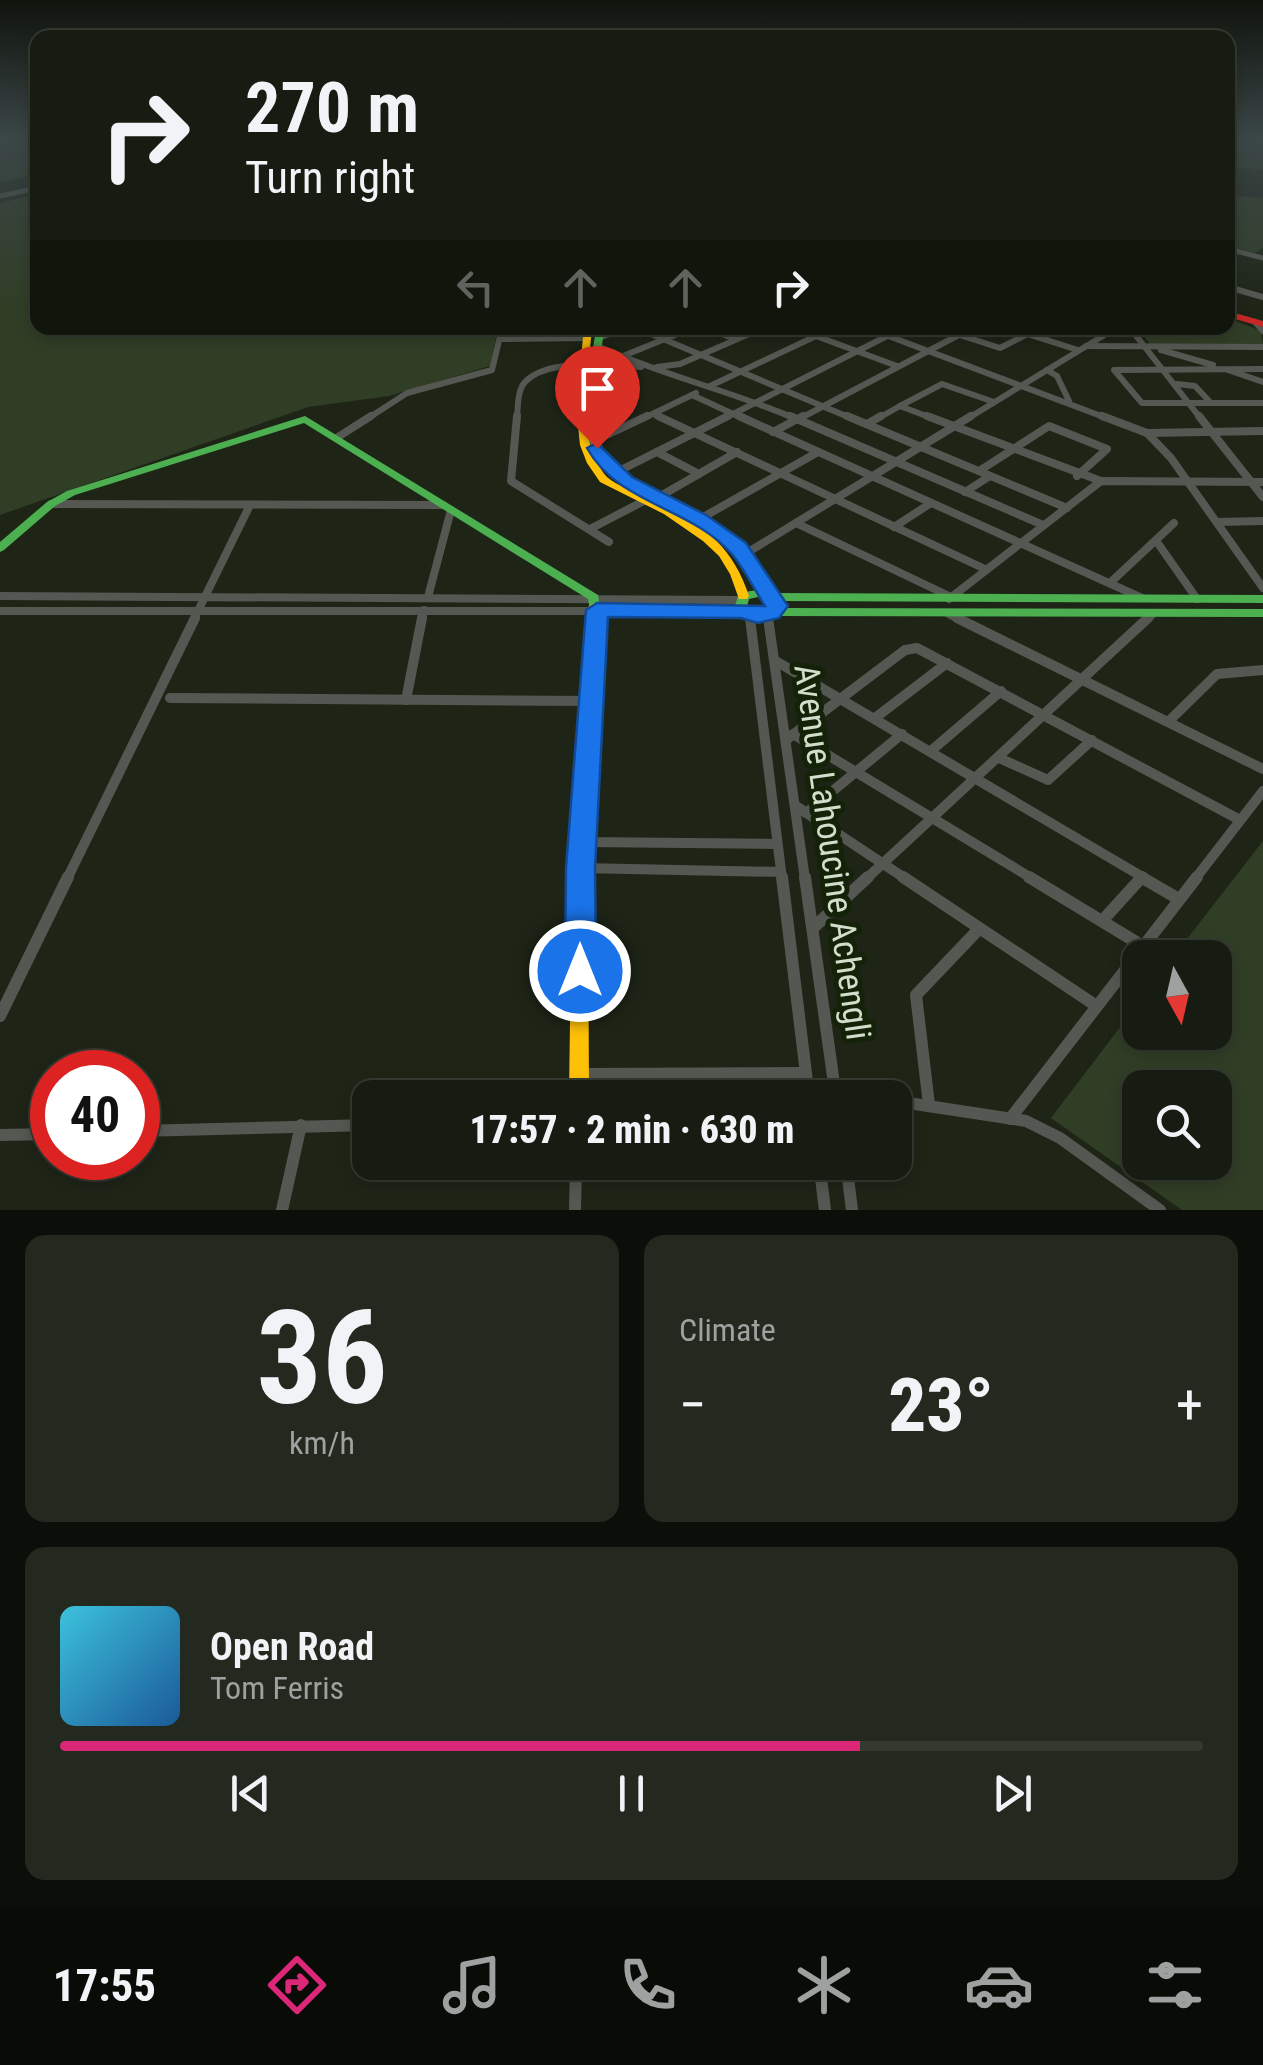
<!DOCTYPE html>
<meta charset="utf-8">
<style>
:root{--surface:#161c11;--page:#23291f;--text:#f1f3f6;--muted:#9ea19f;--line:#353a31;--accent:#db2777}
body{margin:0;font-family:"Roboto Condensed",sans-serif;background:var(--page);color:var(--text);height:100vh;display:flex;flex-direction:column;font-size:38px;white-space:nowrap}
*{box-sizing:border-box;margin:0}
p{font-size:32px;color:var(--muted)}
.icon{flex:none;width:55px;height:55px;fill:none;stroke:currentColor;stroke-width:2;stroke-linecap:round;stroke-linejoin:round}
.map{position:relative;height:1210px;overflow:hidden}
.sheet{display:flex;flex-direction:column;gap:25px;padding:25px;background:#0c0f09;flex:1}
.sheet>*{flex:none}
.top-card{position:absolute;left:30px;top:30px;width:1205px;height:305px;border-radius:20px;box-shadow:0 5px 15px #0003,0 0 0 2px var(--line);background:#161c11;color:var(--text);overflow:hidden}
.needle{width:65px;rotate:172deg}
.fabs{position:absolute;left:1122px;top:940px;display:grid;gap:20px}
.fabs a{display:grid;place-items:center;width:110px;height:110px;border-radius:20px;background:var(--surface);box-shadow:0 5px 15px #0003,0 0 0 2px var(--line);font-size:50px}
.speed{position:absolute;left:30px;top:1050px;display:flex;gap:20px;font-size:50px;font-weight:700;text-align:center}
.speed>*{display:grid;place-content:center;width:130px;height:130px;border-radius:50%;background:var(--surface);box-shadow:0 5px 15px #0003,0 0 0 2px var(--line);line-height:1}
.speed .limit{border:15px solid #d22;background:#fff;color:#111}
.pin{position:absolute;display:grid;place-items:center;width:85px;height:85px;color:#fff;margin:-102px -42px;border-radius:50% 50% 50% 0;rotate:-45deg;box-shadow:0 0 10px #0007}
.pin .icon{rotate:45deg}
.me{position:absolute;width:110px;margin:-55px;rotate:0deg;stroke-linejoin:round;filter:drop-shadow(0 0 8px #0008)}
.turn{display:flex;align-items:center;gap:35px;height:210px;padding:0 50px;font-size:45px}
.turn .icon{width:130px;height:130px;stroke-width:2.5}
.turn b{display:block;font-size:70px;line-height:85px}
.lanes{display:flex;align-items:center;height:95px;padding:0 50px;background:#0003;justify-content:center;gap:50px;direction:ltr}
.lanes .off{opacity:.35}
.big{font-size:75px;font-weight:800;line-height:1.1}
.sheet .tile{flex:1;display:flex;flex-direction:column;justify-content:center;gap:15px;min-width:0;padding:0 35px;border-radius:20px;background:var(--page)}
.sheet .dial{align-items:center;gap:0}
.dial b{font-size:130px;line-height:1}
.song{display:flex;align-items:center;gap:30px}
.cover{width:120px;height:120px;border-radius:15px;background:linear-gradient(135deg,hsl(190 70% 55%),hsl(210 70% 35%))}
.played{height:10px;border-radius:5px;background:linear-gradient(90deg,var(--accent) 70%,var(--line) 70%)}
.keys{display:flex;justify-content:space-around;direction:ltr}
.heat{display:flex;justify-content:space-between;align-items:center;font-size:55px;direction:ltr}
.sheet .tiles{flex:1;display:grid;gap:25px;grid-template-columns:1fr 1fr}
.tile:last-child{grid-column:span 2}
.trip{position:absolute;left:352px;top:1080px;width:560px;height:100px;border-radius:20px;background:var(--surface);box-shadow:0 5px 15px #0003,0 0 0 2px var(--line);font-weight:800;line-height:100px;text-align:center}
.dock{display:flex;height:160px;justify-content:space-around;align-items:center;background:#090b07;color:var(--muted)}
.dock .icon{width:70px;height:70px}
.dock .selected{color:var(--accent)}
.dock b{font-size:45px;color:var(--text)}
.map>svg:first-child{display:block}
.green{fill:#313e26;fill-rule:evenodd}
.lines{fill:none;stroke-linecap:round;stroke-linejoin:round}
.street-far4{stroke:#555852;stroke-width:5}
.street-far3{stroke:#555852;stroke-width:6}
.street-far2{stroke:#555852;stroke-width:8}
.street-far1{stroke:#555852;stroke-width:10}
.street{stroke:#555852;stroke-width:12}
.fast{fill:#4caf50;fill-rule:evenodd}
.slow{fill:#ffc107;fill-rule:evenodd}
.jam{fill:#c62828;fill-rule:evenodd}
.route{fill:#1a73e8;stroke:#114b97;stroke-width:2.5}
.labels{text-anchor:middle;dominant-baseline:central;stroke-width:10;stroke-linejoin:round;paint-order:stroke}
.near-street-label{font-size:35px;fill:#d3ddcc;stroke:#142207}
</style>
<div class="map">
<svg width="1263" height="1210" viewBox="0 0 1263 1210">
<rect width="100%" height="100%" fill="#1e2517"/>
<!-- green -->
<g class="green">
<polygon points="0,137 37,137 37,174 0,182"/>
<polygon points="1228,137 1263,137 1263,170 1228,167"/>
<polygon points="37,194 38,328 498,328 490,366 389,396 308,407 0,515 0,203"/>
<polygon points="1228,195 1263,198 1263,248 1255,253 1228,246"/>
<polygon points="1228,318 1261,331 1263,345 1151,345 1137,328 1228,328"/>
<path d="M 1263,841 L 1263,1210 L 1182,1210 L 1051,1118 L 1140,1001 L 1140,1032 L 1215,1032 L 1215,958 L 1173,957 ZM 1140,1088 L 1215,1088 L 1215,1162 L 1140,1162 Z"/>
</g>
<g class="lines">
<!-- street-far4 -->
<g class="street-far4">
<polyline points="0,196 38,188"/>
<polyline points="1228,249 1263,258"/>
</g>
<!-- street-far3 -->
<g class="street-far3">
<polyline points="1228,287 1263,297"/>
<polyline points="1255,322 1263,331"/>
<polyline points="637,328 853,419"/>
<polyline points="707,328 735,339"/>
<polyline points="867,328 1109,419"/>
<polyline points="938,328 1000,348 1039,328"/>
<polyline points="1009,328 1078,350"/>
<polyline points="1130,328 1201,419"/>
<polyline points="816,336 897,366"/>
<polyline points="599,338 625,328"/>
<polyline points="500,339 588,338"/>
<polyline points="1086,346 1263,347"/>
<path d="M 600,347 C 664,376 732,391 796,419"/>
<polyline points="1161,350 1213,365"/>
<polyline points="623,356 692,328"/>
<polyline points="657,367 680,364 763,328"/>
<polyline points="1263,369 1114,370 1142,403 1263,403"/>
<polyline points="1047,370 1057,376 1069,401"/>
<polyline points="1228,370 1263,382"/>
<polyline points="1177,384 1195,386 1210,402"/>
<polyline points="710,386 816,336 795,328"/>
<polyline points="692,395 744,419"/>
<polyline points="900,406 942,384 994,402"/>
<polyline points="654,414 664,419"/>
<polyline points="367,419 407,393 492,370 502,328"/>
<path d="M 517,419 C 518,407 517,389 526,381 C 551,357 609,367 641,367"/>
<polyline points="642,419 696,393"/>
<polyline points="723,419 903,328"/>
<polyline points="799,419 972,328"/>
<polyline points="877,419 900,406 934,419"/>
<polyline points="967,419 1116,328"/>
</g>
<!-- street-far2 -->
<g class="street-far2">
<polyline points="517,416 511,481 609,542"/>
<polyline points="658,416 985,569"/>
<polyline points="739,416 1142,598"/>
<polyline points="790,416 1043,525"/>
<polyline points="847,416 1067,508"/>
<polyline points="927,416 1101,481"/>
<polyline points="1102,416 1147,433 1171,458 1263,588"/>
<polyline points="1199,416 1263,497"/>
<polyline points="867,424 881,416"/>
<polyline points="773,432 803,416"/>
<polyline points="1147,433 1263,431"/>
<polyline points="338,437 371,416"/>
<polyline points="594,441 647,416"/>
<polyline points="657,452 699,474"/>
<polyline points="979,471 1049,426 1107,449 1077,476"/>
<polyline points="615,473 728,416"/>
<polyline points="965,492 990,476"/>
<polyline points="657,498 737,452"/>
<polyline points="51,504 443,505"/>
<polyline points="698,520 818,452"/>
<polyline points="1217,522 1263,521"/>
<polyline points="796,523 949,596"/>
<polyline points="894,527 931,503"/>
<polyline points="590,529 642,502"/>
<polyline points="1157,542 1197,599"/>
<polyline points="745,554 971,416"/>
<polyline points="1111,582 1174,523"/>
<polyline points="0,596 740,600"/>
<polyline points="428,597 451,510"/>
<polyline points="949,599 1101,481 1263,482"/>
<polyline points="0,611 743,611"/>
<polyline points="947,613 962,621"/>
<polyline points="749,614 750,621"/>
<polyline points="768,615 769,621"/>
<polyline points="193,621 250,505"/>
<polyline points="422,621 424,610"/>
<polyline points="1146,621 1154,613"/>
</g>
<!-- street-far1 -->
<g class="street-far1">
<polyline points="750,618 782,879"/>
<polyline points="768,618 805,879"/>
<polyline points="957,618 1263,769"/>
<polyline points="774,660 1146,879"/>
<polyline points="170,698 593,701"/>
<polyline points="406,700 422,618"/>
<polyline points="875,718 947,663"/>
<polyline points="1169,721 1217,674 1263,670"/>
<polyline points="793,734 1033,879"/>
<polyline points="786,740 905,650 917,648 1240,820"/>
<polyline points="932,750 1001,691"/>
<polyline points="999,758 1048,780 1092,740"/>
<polyline points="796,806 906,879"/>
<polyline points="806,813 902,734"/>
<polyline points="583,842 777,844"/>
<polyline points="580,868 781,872"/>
<polyline points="67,879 195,618"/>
<polyline points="866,879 1148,618"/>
<polyline points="1195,879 1263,791"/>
</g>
<!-- street -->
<g class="street">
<polyline points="782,877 809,1098"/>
<polyline points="805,877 836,1098"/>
<polyline points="903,877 1095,1005"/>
<polyline points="1029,877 1141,945"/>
<polyline points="1141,877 1177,898"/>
<polyline points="1102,921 1142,877"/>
<polyline points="813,928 868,877"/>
<polyline points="0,1016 68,877"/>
<polyline points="581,1074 805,1073"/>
<polyline points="895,1101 1026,1121 1060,1138 1160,1210"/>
<polyline points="929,1105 916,995 978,930"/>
<polyline points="1010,1119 1197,877"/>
<polyline points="138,1131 370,1125"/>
<polyline points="0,1135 52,1134"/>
<polyline points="819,1162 825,1210"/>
<polyline points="846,1162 852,1210"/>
<polyline points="282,1210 301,1125"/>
<polyline points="575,1210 576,1162"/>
</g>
<!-- fast -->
<g class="fast">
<path d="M 596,328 L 604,328 C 601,361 592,395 597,428 C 608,496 692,505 736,543 C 752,556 762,575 771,593 L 1263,595 L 1263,603 L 780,601 L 780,608 L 1263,609 L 1263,617 L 774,616 L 758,620 L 736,612 L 734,609 L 739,593 L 757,590 C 749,573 740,558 726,546 C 680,508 598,498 587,429 C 582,396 592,361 596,328 ZM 758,597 L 768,602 L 768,610 L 759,612 L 747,607 L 749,599 Z"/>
<polygon points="305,416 598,595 600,607 598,610 590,610 588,599 304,423 75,495 55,506 4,550 0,552 0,542 47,502 67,491"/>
</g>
<!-- slow -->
<g class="slow">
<path d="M 584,328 L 592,328 C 589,365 580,406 590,443 C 593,454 599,469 607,477 C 617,486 636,492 648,498 C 698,522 731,541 749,596 L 747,599 L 739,599 L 730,574 L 719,556 L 703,541 L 664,514 L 600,482 L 587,463 L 580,445 L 576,407 Z"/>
<polygon points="594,603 600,607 599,736 588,868 589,1098 569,1098 572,868 585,736 588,607"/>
</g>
<!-- jam -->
<polygon class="jam" points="1228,311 1263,321 1263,327 1228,317"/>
</g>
<!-- sky -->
<linearGradient id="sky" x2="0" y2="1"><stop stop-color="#10140d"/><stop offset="0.45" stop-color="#3b4647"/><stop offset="1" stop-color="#3b4647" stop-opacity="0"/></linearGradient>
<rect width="1263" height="306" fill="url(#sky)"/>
<!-- route -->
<path class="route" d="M 597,443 L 632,477 L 706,515 L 746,543 L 788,606 L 779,618 L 758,623 L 741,618 L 608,617 L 595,868 L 596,971 L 592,981 L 580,985 L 569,981 L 565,971 L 566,868 L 586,610 L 597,603 L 765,606 C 754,589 744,568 731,553 C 690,507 618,504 587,448 Z"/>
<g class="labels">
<!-- near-street labels -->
<g class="near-street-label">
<text transform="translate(832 852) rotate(82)">Avenue Lahoucine Achengli</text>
</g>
</g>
</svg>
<div class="fabs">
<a><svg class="needle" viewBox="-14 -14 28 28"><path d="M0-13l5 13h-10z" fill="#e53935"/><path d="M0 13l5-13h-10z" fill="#9ea19f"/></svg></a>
<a><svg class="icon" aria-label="search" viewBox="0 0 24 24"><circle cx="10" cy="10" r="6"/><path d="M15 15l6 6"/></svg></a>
</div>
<div class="speed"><div class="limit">40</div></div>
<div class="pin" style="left:597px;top:448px;background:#d93025"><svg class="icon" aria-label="arrive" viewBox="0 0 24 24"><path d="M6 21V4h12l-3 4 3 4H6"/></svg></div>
<svg class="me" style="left:580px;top:971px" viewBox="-20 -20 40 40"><circle r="17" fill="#1a73e8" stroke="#fff" stroke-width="3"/><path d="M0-11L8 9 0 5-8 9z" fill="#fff"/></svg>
<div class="trip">17:57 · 2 min · 630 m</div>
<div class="top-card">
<div class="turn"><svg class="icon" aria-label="right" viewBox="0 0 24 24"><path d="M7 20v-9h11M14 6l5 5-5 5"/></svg><div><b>270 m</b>Turn right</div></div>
<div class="lanes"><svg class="icon off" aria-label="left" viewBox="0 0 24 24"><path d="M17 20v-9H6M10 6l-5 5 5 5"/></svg><svg class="icon off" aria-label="ahead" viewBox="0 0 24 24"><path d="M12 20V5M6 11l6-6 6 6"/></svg><svg class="icon off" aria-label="ahead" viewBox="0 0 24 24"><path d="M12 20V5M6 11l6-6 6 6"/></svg><svg class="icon" aria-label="right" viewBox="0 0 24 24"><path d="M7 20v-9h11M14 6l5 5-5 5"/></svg></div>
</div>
</div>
<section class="sheet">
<div class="tiles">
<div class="tile dial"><b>36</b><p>km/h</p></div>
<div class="tile"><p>Climate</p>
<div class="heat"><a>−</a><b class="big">23°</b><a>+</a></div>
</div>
<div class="tile">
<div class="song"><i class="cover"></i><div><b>Open Road</b><p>Tom Ferris</p></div></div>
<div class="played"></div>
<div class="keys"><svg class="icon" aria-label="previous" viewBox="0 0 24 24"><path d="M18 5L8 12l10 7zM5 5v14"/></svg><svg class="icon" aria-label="pause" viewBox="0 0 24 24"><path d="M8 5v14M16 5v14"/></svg><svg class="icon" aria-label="next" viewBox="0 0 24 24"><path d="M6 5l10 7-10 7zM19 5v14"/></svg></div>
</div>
</div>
</section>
<nav class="dock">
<b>17:55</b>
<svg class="icon selected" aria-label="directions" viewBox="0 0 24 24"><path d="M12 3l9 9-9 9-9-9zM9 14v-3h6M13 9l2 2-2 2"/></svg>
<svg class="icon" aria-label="music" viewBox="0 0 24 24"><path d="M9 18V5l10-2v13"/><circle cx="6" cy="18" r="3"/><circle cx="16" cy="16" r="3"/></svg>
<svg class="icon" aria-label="phone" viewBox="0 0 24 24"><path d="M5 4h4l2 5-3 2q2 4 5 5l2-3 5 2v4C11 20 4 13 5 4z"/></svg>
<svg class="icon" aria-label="climate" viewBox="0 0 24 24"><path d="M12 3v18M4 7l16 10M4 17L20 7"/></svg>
<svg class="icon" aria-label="car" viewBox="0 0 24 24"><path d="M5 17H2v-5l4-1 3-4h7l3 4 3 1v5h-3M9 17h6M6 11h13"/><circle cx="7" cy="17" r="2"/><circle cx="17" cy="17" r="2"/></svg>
<svg class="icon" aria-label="filters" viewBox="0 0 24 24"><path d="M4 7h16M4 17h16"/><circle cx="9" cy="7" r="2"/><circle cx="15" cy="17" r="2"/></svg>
</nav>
